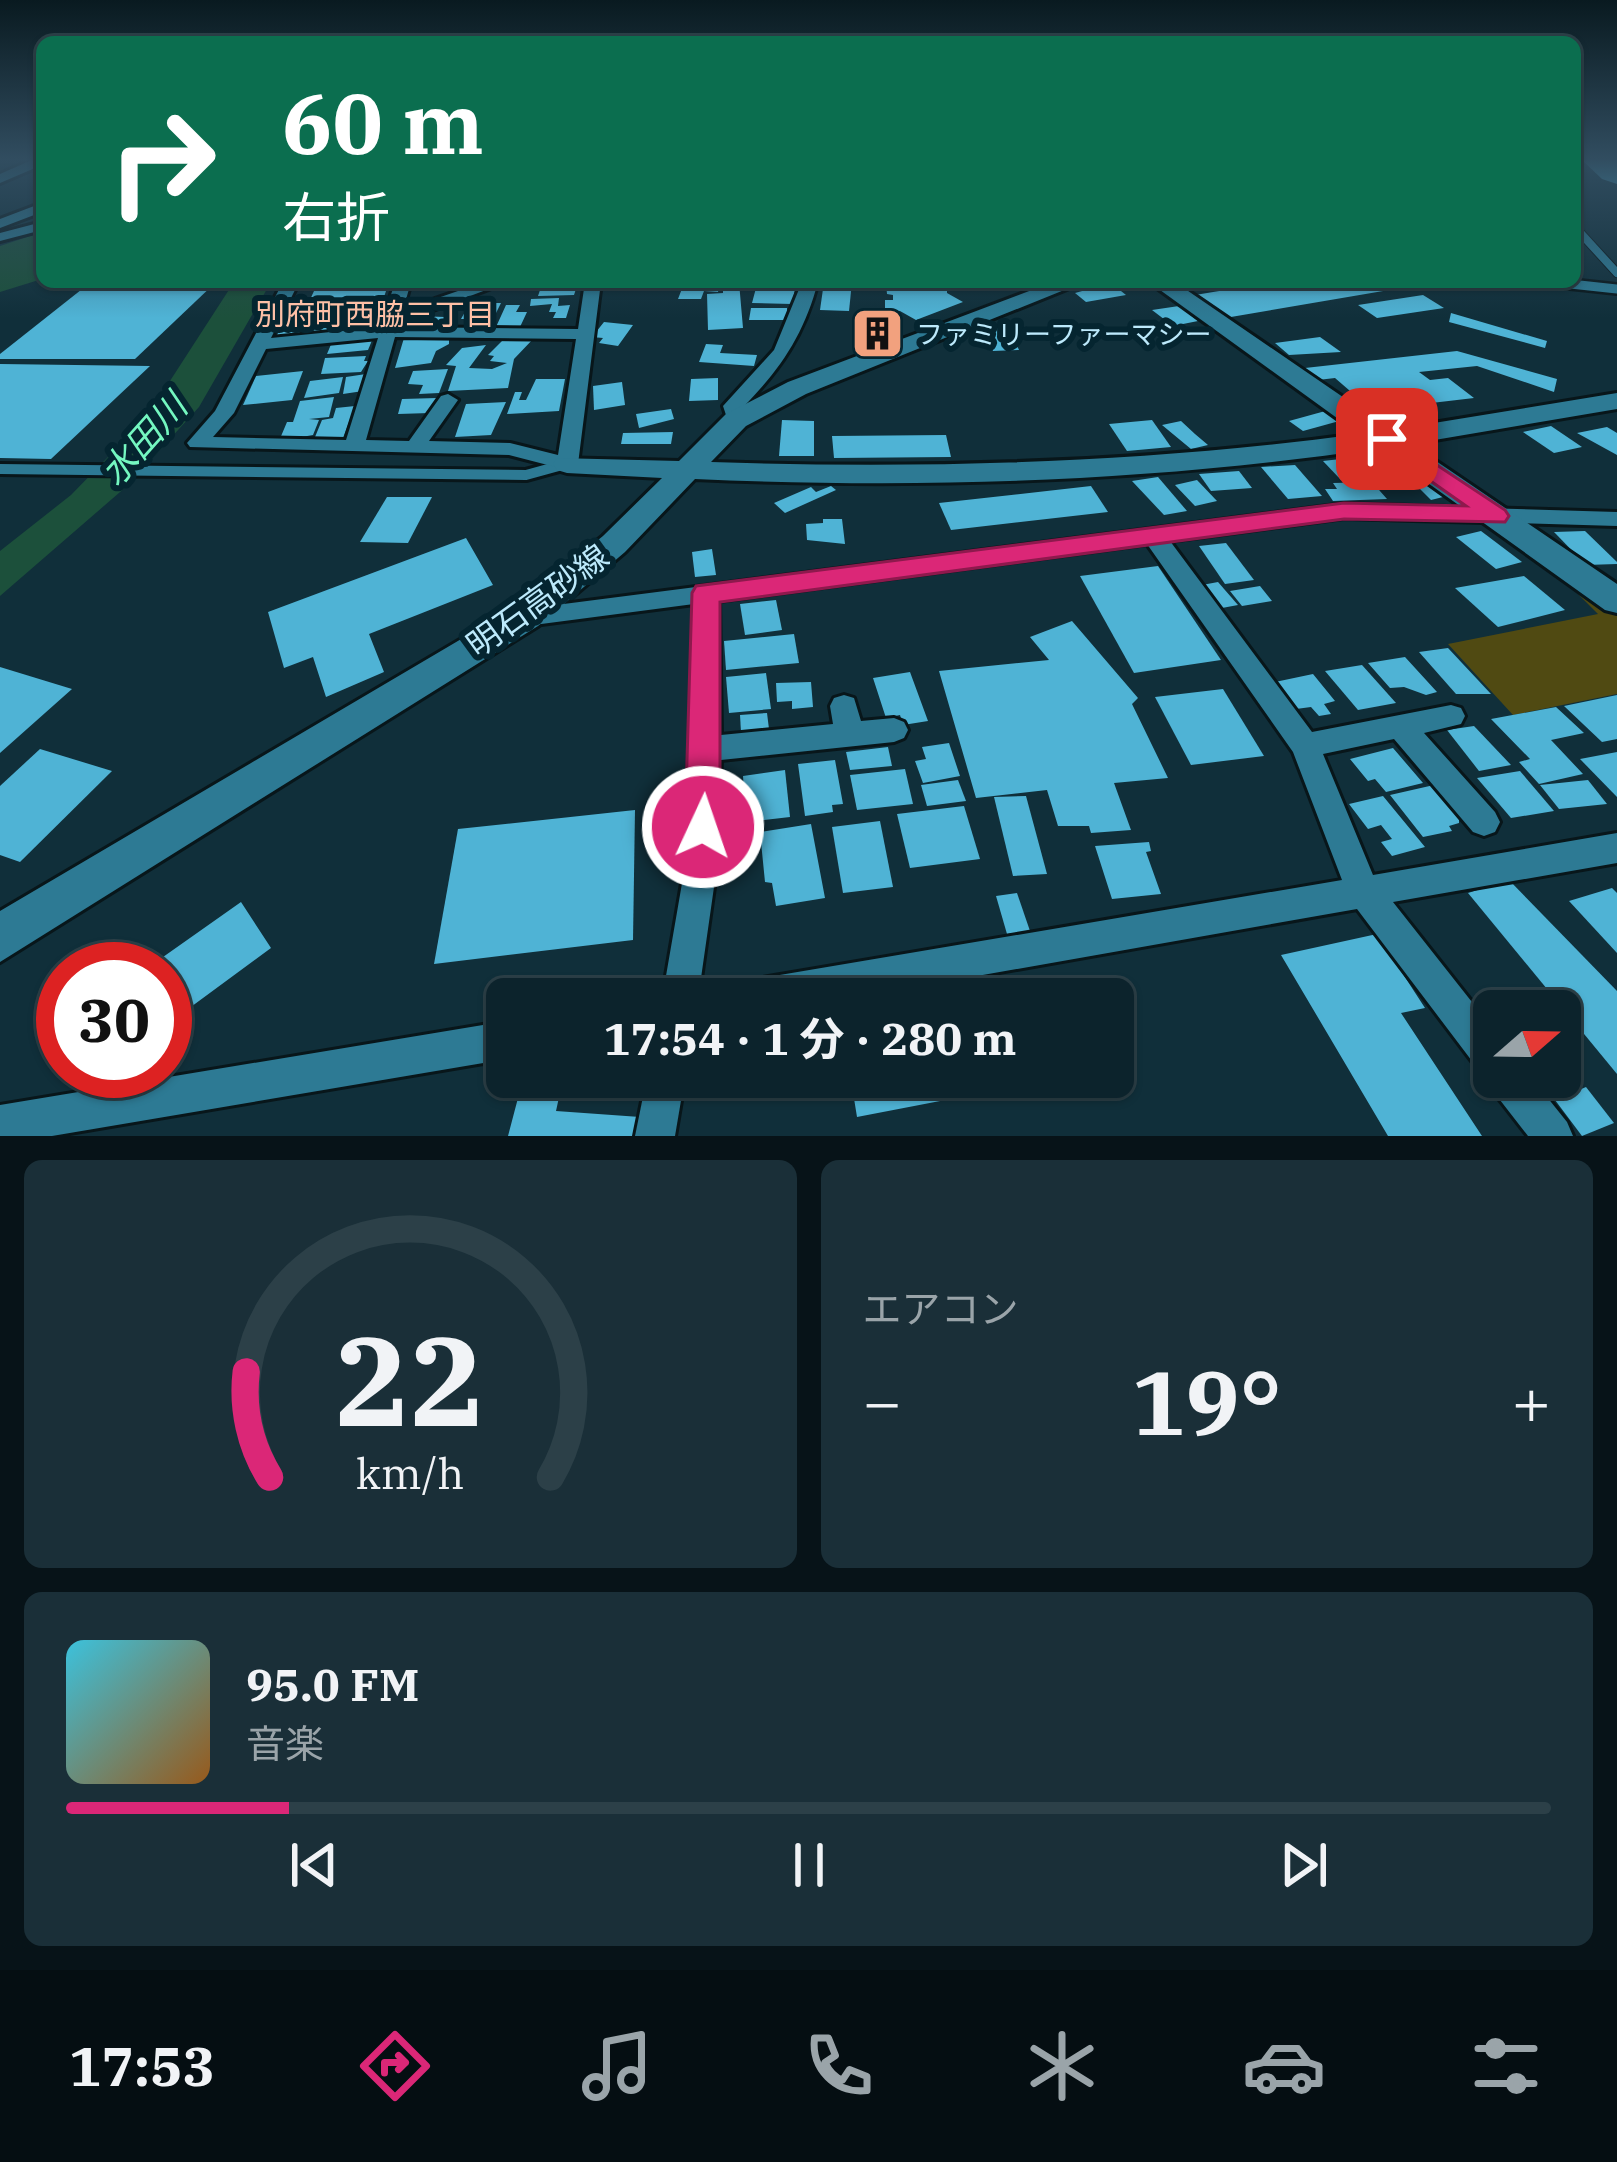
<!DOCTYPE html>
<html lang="ja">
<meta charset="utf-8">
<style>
:root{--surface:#0c232c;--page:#1a2f38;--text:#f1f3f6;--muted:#9aa4a9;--line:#2c4048;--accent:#db2777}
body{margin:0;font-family:"IBM Plex Serif","Noto Sans JP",serif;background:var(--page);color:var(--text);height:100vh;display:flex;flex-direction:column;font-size:45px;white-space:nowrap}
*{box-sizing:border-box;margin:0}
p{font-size:39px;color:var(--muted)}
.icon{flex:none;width:66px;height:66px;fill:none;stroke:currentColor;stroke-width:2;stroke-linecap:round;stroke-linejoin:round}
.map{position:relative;height:1136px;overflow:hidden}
.details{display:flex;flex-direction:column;gap:24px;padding:24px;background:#071318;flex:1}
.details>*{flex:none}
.banner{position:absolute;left:36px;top:36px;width:1545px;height:252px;border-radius:18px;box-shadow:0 3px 9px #0004,0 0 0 3px var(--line);background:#0b6e4f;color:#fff;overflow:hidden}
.needle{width:78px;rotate:70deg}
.tools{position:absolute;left:1473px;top:990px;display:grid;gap:24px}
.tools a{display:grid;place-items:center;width:108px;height:108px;border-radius:18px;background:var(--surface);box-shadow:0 3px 9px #0004,0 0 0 3px var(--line);font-size:60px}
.speed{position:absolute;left:36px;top:942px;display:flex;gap:24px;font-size:60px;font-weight:700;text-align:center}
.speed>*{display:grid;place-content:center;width:156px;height:156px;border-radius:50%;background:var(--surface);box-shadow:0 3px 9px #0004,0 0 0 3px var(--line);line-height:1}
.speed .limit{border:18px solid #d22;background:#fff;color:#111}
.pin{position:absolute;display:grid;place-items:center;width:102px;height:102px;color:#fff;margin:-51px;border-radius:24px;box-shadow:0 6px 18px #0006}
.me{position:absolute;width:132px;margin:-66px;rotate:3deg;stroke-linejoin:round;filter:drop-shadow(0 0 9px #0008)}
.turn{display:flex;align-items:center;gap:42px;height:252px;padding:0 48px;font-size:54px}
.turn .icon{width:156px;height:156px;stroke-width:2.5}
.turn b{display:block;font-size:84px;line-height:102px}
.big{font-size:90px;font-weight:700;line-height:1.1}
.details .tile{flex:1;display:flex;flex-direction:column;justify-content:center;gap:18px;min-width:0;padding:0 42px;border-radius:18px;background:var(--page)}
.details .dial{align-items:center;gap:0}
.dial svg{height:312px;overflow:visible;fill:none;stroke:var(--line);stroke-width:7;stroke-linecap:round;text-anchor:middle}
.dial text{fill:var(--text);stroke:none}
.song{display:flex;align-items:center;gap:36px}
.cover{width:144px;height:144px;border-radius:18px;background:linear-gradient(135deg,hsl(190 70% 55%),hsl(30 70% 35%))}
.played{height:12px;border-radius:6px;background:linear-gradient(90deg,var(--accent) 15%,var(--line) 15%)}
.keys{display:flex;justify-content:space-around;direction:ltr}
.heat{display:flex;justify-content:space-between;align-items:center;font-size:66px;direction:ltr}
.details .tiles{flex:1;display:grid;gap:24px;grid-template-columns:1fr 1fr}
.tile:last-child{grid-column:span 2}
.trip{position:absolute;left:486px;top:978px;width:648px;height:120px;border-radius:18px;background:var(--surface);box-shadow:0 3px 9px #0004,0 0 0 3px var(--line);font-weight:700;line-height:120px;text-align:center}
.tab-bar{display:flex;height:192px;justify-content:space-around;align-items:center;background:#050e12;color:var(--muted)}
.tab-bar .icon{width:84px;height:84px}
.tab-bar .selected{color:var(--accent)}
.tab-bar b{font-size:54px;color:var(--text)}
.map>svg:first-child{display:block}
.green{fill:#504a12}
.water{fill:#1c503b}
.building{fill:#4fb3d5}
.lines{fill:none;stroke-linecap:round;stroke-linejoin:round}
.lane-far2-casing{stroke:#08161a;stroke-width:10}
.lane-far1-casing{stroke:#08161a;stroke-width:14}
.lane-casing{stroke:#08161a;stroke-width:16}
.street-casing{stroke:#08161a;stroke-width:6}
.secondary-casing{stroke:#08161a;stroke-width:6}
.lane-far2{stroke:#2d7a94;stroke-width:8}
.lane-far1{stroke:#2d7a94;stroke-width:9}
.lane{stroke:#2d7a94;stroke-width:10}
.street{fill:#2d7a94;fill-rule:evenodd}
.secondary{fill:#2d7a94;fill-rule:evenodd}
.route{fill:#db2777;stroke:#8e194d;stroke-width:3}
.labels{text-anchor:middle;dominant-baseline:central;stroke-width:12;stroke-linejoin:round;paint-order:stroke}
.far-poi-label{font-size:27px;fill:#bce9fb;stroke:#052530;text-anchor:start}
.far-neighbourhood-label{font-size:30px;fill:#fec0a6;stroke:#052530}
.street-label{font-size:33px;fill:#bce9fb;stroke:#052530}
.water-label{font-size:36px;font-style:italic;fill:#74f7c0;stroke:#052530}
</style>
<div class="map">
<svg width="1617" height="1136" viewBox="0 0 1617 1136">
<rect width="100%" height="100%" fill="#102f3a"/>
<!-- green -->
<polygon class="green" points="1558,574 1617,613 1617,694 1513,715 1448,644 1598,614"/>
<!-- water -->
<g class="water">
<polygon points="42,232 42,279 0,292 0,246"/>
<polygon points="234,282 271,282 199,407 127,486 0,596 0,551 71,495 146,418"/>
</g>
<!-- building -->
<g class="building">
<polygon points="1581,159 1617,159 1617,184 1602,179"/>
<polygon points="91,282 216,282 135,359 0,359 0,354"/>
<polygon points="691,282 720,282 718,292 704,291 701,299 678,299 683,286"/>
<polygon points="723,282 739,282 743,328 708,330 707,294 723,293"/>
<polygon points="824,282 852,282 849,311 820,310"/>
<polygon points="1273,282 1376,282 1389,290 1225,318 1195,295"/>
<polygon points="886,283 947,286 947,293 963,302 916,320 900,311 885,310 885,300 893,300 893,295 887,294"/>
<polygon points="1111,283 1126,295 1086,302 1075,293"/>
<polygon points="388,285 384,297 366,298 364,303 308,304 314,291"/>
<polygon points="577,286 574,295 538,296 541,287"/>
<polygon points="756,288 795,289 792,304 752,303"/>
<polygon points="1423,295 1444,308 1377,318 1358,305"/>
<polygon points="559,298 558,306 570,305 566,318 553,318 556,312 549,312 552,304 530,306 531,299"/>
<polygon points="470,303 501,303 493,319 461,319"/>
<polygon points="506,305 520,305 516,312 527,312 520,327 496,327"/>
<polygon points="1179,306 1198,321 1173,326 1152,310"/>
<polygon points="351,307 340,334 275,339 289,312"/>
<polygon points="751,308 787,308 787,320 749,320"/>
<polygon points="1451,313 1547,341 1545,348 1449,322"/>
<polygon points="417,316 445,317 437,328 408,327"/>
<polygon points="604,322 633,325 618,346 599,343 603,338 592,337"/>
<polygon points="984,328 1009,328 1019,350 993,351"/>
<polygon points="449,335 449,344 436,351 431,363 395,368 404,338"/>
<polygon points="1320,337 1341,352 1289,355 1275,343"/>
<polygon points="373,338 368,350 327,354 332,342"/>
<polygon points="505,338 534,338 514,359 508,388 448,391 456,366 446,365 462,348 486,345 469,368 492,369 507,363 490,361 494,356 488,355"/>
<polygon points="706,344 723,345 720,353 757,355 754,366 699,362"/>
<polygon points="1457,351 1557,379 1554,392 1477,366 1419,372 1430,380 1448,378 1474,398 1372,410 1335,378 1318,380 1305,368"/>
<polygon points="366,356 364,361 368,361 361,372 321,374 325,358"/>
<polygon points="0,364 150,366 51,459 0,458"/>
<polygon points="448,369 439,393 419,394 423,385 408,384 413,371"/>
<polygon points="303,371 292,400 243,405 256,376"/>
<polygon points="366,374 363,391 343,394 346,377"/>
<polygon points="343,377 339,393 304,398 310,381"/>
<polygon points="718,378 718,400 689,401 691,379"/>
<polygon points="536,379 565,379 559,411 507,414 515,392 522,392 519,400 526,400"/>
<polygon points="622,382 625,405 594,410 593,386"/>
<polygon points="334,397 329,417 309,419 319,420 313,435 279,441 287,422 293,422 300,401"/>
<polygon points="437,398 430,413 398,414 402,399"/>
<polygon points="506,402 491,435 455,437 466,404"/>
<polygon points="355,406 343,438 315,437 322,420 333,418 336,408"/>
<polygon points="671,409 674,419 639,428 636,414"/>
<polygon points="1329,410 1343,420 1303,431 1289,421"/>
<polygon points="782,420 814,421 814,456 779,456"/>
<polygon points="1152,420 1171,447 1127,451 1109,424"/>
<polygon points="1181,421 1195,434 1208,445 1191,449 1162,425"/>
<polygon points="1551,426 1582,447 1554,453 1523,432"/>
<polygon points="1607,427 1617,433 1617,455 1577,433"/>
<polygon points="673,432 671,444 621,444 623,433"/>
<polygon points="946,435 951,457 834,458 832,436"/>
<polygon points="1358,457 1376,475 1341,480 1323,461"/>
<polygon points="1397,459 1447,496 1431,500 1391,460"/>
<polygon points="1295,465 1322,496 1288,499 1261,467"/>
<polygon points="1239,471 1252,488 1211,491 1199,474"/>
<polygon points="1158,477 1187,511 1164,515 1132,481"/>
<polygon points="1197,480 1217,501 1195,506 1175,485"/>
<polygon points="1372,482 1387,499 1333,501 1325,489 1337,489 1333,483"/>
<polygon points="831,486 836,490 785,513 774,503 811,487 816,492"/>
<polygon points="1091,486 1108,512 951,530 939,503"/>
<polygon points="387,497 432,497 408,543 360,542"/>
<polygon points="823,519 842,519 845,544 807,540 806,524 823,523"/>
<polygon points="1481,531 1522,562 1496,569 1456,537"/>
<polygon points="1585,531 1617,562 1617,564 1586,565 1554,532"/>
<polygon points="466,538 493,585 369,634 384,672 326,697 313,657 284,668 268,612"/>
<polygon points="1226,543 1254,580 1225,584 1199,546"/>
<polygon points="712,549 716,575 695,577 692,552"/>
<polygon points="1158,566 1221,660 1134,673 1080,576"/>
<polygon points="1524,576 1565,610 1498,627 1455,588"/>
<polygon points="1218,582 1238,605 1222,608 1202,585"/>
<polygon points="1260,586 1272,601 1242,606 1230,591"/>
<polygon points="776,600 782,630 745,635 740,604"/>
<polygon points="1072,621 1138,698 1132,704 1168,778 1114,783 1131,830 1091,833 1089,826 1058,826 1047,790 976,798 939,671 1049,660 1030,637"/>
<polygon points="794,634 799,663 726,670 724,641"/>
<polygon points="1448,648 1491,694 1456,694 1419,652"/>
<polygon points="1405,657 1437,692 1426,695 1404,687 1390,688 1368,663"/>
<polygon points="1362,665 1396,703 1358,710 1325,671"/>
<polygon points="0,667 72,689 0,753"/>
<polygon points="910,672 928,721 903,725 900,715 886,718 873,678"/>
<polygon points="766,673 771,709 729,713 726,677"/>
<polygon points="1313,674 1335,701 1324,704 1331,714 1319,716 1311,707 1296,709 1275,682"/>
<polygon points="811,682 813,707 792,709 792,701 777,702 776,683"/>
<polygon points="1223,689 1264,756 1191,765 1155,697"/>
<polygon points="1617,695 1617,739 1602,742 1564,706"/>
<polygon points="1556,707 1584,733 1551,740 1583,774 1539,784 1519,762 1530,759 1491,719"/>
<polygon points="767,713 769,729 741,732 740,715"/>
<polygon points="1474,726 1511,765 1479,771 1447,730"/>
<polygon points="949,743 960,776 923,783 915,761 926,759 922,747"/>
<polygon points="888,747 892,766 850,770 846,752"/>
<polygon points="1393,748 1423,783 1386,792 1375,779 1368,781 1350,759"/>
<polygon points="40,749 112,771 20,862 0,855 0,786"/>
<polygon points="1617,752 1617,797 1580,759"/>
<polygon points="835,760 843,804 832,805 833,812 805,816 798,764"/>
<polygon points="905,769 913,804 857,810 850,775"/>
<polygon points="785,770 790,817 746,822 743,776"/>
<polygon points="1520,771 1554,811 1511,818 1477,778"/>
<polygon points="958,780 966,801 927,806 921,785"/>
<polygon points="1588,780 1607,804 1559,809 1540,785"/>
<polygon points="1434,785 1459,813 1459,823 1449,826 1452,831 1423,837 1390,795"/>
<polygon points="1026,796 1047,874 1013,876 994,797"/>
<polygon points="1383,796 1425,847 1392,856 1381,842 1392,839 1381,825 1368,829 1349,804"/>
<polygon points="964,806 980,859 910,868 897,814"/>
<polygon points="635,810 633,940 434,964 458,829"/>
<polygon points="880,821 893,887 843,893 832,827"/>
<polygon points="811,824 825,898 776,906 772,883 765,882 760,832"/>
<polygon points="754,827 755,842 730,845 729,830"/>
<polygon points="1149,842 1151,851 1146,852 1161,894 1112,899 1095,846"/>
<polygon points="1509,880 1617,991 1617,1074 1468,893"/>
<polygon points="1612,888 1617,893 1617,953 1569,901"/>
<polygon points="1017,893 1030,931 1007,934 996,896"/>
<polygon points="241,902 271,948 165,1026 165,969 146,969"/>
<polygon points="1377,934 1425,1008 1401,1013 1482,1136 1388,1136 1281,955"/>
<polygon points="835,1077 1054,1077 1055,1079 857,1117 851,1080 836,1082"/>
<polygon points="523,1079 563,1079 556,1111 640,1117 637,1136 508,1136"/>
<polygon points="1586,1087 1614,1123 1582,1136 1555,1100"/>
</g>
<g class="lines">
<defs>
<polyline id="lane-far2" points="1575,227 1617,273"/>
<polyline id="lane-far1" points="1552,282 1617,289"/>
<polyline id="lane" points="0,469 526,475 566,464"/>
<g id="street">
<polygon points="34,159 42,159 42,165 0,183 0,174"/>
<polygon points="42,203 42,212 0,228 0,219"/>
<polygon points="42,222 42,230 0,241 0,233"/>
<path d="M 283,282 L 299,282 L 271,338 L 381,327 L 395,282 L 411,282 L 403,310 L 484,282 L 507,282 L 399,323 L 398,327 L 578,329 L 585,282 L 601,282 L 578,464 L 567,470 L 509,455 L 190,447 L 187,443 L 215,411 ZM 395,337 L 576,339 L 558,455 L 510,443 L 429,441 L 458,400 L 448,394 L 441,396 L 409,441 L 366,440 ZM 378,338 L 346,440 L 213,437 L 234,413 L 266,349 Z"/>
<path d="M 802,282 L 818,282 C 804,334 781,369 743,407 L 743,424 L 729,424 L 723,406 L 774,350 Z"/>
<polygon points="1344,504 1617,512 1617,526 1344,518 1170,541 1312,732 1451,705 1461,708 1465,716 1461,724 1424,733 1495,812 1500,822 1495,832 1484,836 1473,832 1394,739 1323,754 1373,875 1617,833 1617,863 1393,902 1494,1030 1494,1077 1531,1077 1567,1122 1573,1136 1528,1136 1493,1091 1488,1076 1481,1073 1357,909 847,999 727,999 732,986 745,981 1342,880 1293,752 1147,544 719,601 721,735 833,724 830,706 834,698 844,695 854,698 861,721 894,718 904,722 908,730 904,738 894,742 721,760 717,866 698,999 662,999 685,866 692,749 694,604 526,626 517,624 513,617 517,610"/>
<polygon points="507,1021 507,1059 52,1136 0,1136 0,1105"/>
<polygon points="647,1077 685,1077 675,1136 635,1136"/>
</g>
<path id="secondary" d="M 1053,282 L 1084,282 L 806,394 L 746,426 L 711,462 C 928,469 1144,463 1359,434 L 1149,282 L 1175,282 L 1391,430 L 1617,393 L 1617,409 L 1411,444 L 1617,584 L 1617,613 L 1605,610 L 1379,448 C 1152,482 923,489 695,479 L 625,552 L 538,626 L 0,962 L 0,911 L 514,608 L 603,536 L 662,478 L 567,473 L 557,470 L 553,464 L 557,458 L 679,461 L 726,414 L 788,382 Z"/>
</defs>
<!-- lane-far2 casing -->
<use href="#lane-far2" class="lane-far2-casing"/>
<!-- lane-far1 casing -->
<use href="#lane-far1" class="lane-far1-casing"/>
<!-- lane casing -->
<use href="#lane" class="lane-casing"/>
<!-- street casing -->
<use href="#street" class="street-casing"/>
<!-- secondary casing -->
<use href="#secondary" class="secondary-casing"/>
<!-- lane-far2 -->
<use href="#lane-far2" class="lane-far2"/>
<!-- lane-far1 -->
<use href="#lane-far1" class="lane-far1"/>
<!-- lane -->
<use href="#lane" class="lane"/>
<!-- street -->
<use href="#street" class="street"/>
<!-- secondary -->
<use href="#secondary" class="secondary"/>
</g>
<!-- sky -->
<linearGradient id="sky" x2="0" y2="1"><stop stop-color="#091a20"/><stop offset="0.5" stop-color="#314d60"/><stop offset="1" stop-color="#314d60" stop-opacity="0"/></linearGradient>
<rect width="1617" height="318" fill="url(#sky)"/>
<!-- route -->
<polygon class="route" points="1387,432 1505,510 1509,516 1505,522 1344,519 720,602 720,827 715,839 703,843 690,839 685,827 692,593 696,586 1344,503 1466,506 1378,444 1375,439"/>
<!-- icons -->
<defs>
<symbol id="building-square" viewBox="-11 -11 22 22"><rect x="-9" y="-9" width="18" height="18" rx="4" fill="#f2a17e" stroke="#052530"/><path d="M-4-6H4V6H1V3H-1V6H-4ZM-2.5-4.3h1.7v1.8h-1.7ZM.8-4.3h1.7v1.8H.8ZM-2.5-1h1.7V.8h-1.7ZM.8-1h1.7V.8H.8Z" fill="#111"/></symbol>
</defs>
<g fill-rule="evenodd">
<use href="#building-square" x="848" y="304" width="59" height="59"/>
</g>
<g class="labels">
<!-- far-poi labels -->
<g class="far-poi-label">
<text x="916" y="333">ファミリーファーマシー</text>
</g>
<!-- far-neighbourhood labels -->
<g class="far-neighbourhood-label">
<text x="375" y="313">別府町西脇三丁目</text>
</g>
<!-- street labels -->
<g class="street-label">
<text transform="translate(537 600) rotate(-36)">明石高砂線</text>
</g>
<!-- water labels -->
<g class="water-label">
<text transform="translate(143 439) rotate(-48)">水田川</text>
</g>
</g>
</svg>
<div class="tools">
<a><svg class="needle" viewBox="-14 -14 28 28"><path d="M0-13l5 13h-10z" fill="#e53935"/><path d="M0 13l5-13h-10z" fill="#9aa4a9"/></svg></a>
</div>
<div class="speed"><div class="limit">30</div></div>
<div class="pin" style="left:1387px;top:439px;background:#d93025"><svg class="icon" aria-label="arrive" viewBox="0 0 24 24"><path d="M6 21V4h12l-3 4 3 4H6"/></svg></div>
<svg class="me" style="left:703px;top:827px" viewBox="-20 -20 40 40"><circle r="17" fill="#db2777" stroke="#fff" stroke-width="3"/><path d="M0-11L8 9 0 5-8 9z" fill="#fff"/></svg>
<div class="trip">17:54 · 1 分 · 280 m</div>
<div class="banner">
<div class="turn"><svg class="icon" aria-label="right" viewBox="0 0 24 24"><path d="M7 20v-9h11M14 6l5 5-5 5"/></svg><div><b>60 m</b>右折</div></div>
</div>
</div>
<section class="details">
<div class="tiles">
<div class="tile dial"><svg viewBox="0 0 100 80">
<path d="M14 69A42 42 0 1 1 86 69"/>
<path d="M14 69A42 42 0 0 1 8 42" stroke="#db2777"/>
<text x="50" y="56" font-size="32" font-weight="700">22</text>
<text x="50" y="72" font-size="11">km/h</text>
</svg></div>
<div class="tile"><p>エアコン</p>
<div class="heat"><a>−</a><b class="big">19°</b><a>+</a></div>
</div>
<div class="tile">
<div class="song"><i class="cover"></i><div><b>95.0 FM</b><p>音楽</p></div></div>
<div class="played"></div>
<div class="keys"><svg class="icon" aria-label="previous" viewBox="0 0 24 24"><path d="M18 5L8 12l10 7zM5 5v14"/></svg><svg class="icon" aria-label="pause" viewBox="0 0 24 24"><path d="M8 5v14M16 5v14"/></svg><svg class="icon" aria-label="next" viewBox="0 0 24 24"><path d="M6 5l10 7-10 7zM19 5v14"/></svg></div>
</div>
</div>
</section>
<nav class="tab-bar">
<b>17:53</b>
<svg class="icon selected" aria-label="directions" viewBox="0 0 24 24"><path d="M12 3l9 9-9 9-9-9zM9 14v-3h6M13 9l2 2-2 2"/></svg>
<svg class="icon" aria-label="music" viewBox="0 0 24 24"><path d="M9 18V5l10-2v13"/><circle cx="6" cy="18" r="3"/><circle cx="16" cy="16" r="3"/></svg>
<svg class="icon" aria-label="phone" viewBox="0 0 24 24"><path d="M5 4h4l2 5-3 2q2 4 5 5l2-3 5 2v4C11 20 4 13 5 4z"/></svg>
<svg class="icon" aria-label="climate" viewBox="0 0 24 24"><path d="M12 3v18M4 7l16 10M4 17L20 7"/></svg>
<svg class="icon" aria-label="car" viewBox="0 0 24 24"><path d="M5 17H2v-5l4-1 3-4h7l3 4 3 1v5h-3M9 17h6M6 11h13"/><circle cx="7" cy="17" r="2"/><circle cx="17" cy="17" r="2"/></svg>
<svg class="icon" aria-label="filters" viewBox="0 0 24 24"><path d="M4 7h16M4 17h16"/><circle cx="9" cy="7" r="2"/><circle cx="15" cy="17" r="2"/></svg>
</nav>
